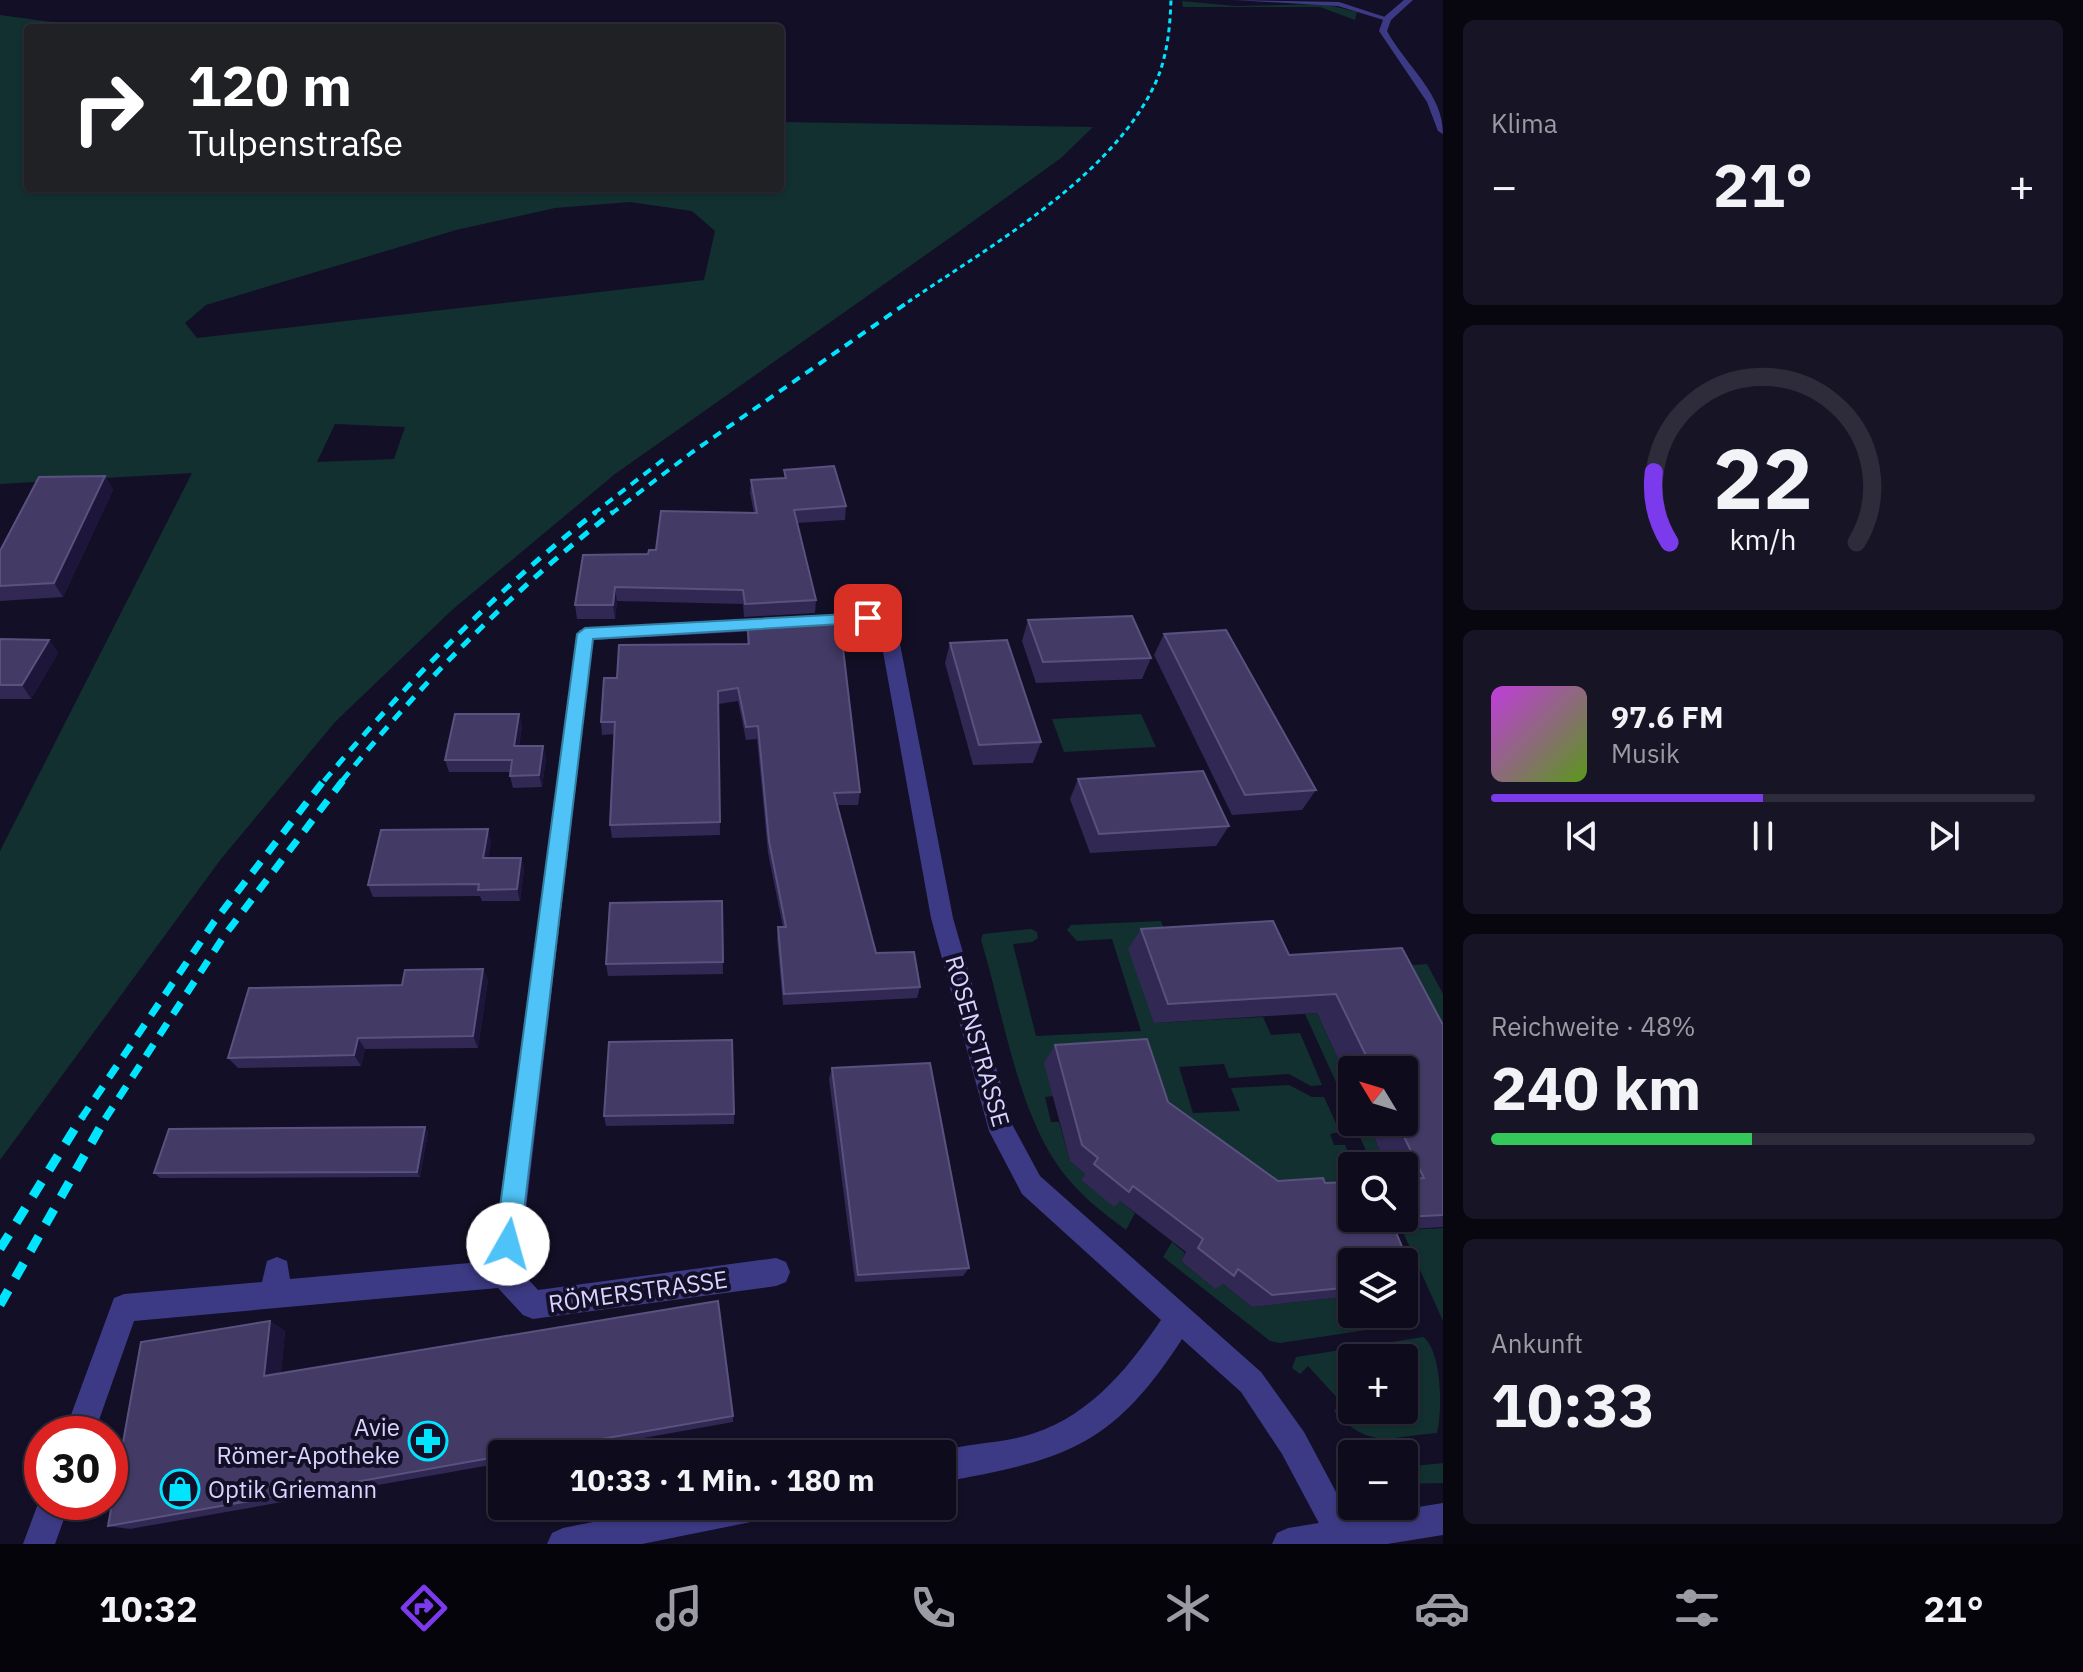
<!DOCTYPE html>
<html lang="de">
<meta charset="utf-8">
<style>
:root{--surface:#0e0b1c;--page:#171425;--text:#f1f3f6;--muted:#9b9ba3;--line:#2e2b3b;--accent:#7c3aed}
body{margin:0;font-family:"IBM Plex Sans",sans-serif;background:var(--page);color:var(--text);height:100vh;display:flex;flex-direction:column;font-size:30px;white-space:nowrap}
*{box-sizing:border-box;margin:0}
p{font-size:26px;color:var(--muted)}
.icon{flex:none;width:44px;height:44px;fill:none;stroke:currentColor;stroke-width:2;stroke-linecap:round;stroke-linejoin:round}
.map{position:relative;flex:1;overflow:hidden}
.drawer{display:flex;flex-direction:column;gap:20px;padding:20px;background:#08060f;width:640px}
.drawer>*{flex:none}
.banner{position:absolute;left:24px;top:24px;width:760px;height:168px;border-radius:8px;box-shadow:0 2px 6px #0004,0 0 0 2px var(--line);background:#202124;color:#fff;overflow:hidden}
.needle{width:52px;rotate:308deg}
.controls{position:absolute;left:1338px;top:1056px;display:grid;gap:16px}
.controls a{display:grid;place-items:center;width:80px;height:80px;border-radius:8px;background:var(--surface);box-shadow:0 2px 6px #0004,0 0 0 2px var(--line);font-size:40px}
.speed{position:absolute;left:24px;top:1416px;display:flex;gap:16px;font-size:40px;font-weight:700;text-align:center}
.speed>*{display:grid;place-content:center;width:104px;height:104px;border-radius:50%;background:var(--surface);box-shadow:0 2px 6px #0004,0 0 0 2px var(--line);line-height:1}
.speed .limit{border:12px solid #d22;background:#fff;color:#111}
.pin{position:absolute;display:grid;place-items:center;width:68px;height:68px;color:#fff;margin:-34px;border-radius:16px;box-shadow:0 4px 12px #0006}
.me{position:absolute;width:88px;margin:-44px;rotate:7deg;stroke-linejoin:round;filter:drop-shadow(0 0 6px #0008)}
.turn{display:flex;align-items:center;gap:28px;height:168px;padding:0 32px;font-size:36px}
.turn .icon{width:104px;height:104px;stroke-width:2.5}
.turn b{display:block;font-size:56px;line-height:68px}
.big{font-size:60px;font-weight:700;line-height:1.1}
.drawer .card{flex:1;display:flex;flex-direction:column;justify-content:center;gap:12px;min-width:0;padding:0 28px;border-radius:12px;background:var(--page)}
.drawer .dial{align-items:center;gap:0}
.dial svg{height:208px;overflow:visible;fill:none;stroke:var(--line);stroke-width:7;stroke-linecap:round;text-anchor:middle}
.dial text{fill:var(--text);stroke:none}
.song{display:flex;align-items:center;gap:24px}
.cover{width:96px;height:96px;border-radius:12px;background:linear-gradient(135deg,hsl(290 70% 55%),hsl(90 70% 35%))}
.played{height:8px;border-radius:4px;background:linear-gradient(90deg,var(--accent) 50%,var(--line) 50%)}
.keys{display:flex;justify-content:space-around;direction:ltr}
.heat{display:flex;justify-content:space-between;align-items:center;font-size:44px;direction:ltr}
.charge{height:12px;border-radius:6px;background:linear-gradient(90deg,#34c759 48%,var(--line) 0)}
.trip{position:absolute;left:488px;top:1440px;width:468px;height:80px;border-radius:8px;background:var(--surface);box-shadow:0 2px 6px #0004,0 0 0 2px var(--line);font-weight:700;line-height:80px;text-align:center}
.dock{display:flex;height:128px;justify-content:space-around;align-items:center;background:#06040b;color:var(--muted)}
.dock .icon{width:56px;height:56px}
.dock .selected{color:var(--accent)}
.dock b{font-size:36px;color:var(--text)}
main{display:flex;flex:1;min-height:0}
.map>svg:first-child{display:block}
.green{fill:#12302f;fill-rule:evenodd}
.lines{fill:none;stroke-linecap:round;stroke-linejoin:round}
.minor{fill:#3d3a85;fill-rule:evenodd}
.tertiary{fill:#3d3a85;fill-rule:evenodd}
.rail-far4{stroke:#00e5ff;stroke-width:3;stroke-dasharray:5 4;stroke-linecap:butt}
.rail-far3{stroke:#00e5ff;stroke-width:4;stroke-dasharray:9 7;stroke-linecap:butt}
.rail-far2{stroke:#00e5ff;stroke-width:5;stroke-dasharray:11 9;stroke-linecap:butt}
.rail-far1{stroke:#00e5ff;stroke-width:7;stroke-dasharray:14 11;stroke-linecap:butt}
.rail{stroke:#00e5ff;stroke-width:9;stroke-dasharray:17 14;stroke-linecap:butt}
.wall{fill:#312854}
.shaded-wall{fill:#1d163a}
.building{fill:#433a66;stroke:#5a527e;stroke-width:2}
.route{fill:#4fc3f7;stroke:#337fa1;stroke-width:2}
.labels{text-anchor:middle;dominant-baseline:central;stroke-width:8;stroke-linejoin:round;paint-order:stroke}
.near-street-label{font-size:24px;fill:#d9d4ff;stroke:#130f26}
.near-poi-label{font-size:24px;fill:#d9d4ff;stroke:#130f26;text-anchor:end}
</style>
<main>
<div class="map">
<svg width="1443" height="1544" viewBox="0 0 1443 1544">
<rect width="100%" height="100%" fill="#130f26"/>
<!-- green -->
<g class="green">
<polygon points="1182,1 1235,6 1324,4 1357,12 1355,20 1320,7 1183,7"/>
<path d="M 0,15 L 96,28 L 28,28 L 28,188 L 780,188 L 780,122 L 1093,127 L 1061,158 L 961,230 L 615,474 L 452,610 L 335,722 L 221,859 L 0,1160 L 0,851 L 192,473 L 0,484 ZM 630,202 L 692,211 L 715,231 L 704,280 L 197,338 L 185,323 L 206,305 L 456,230 L 555,208 ZM 335,424 L 405,427 L 394,459 L 317,462 Z"/>
<polygon points="1141,714 1156,747 1064,752 1052,719"/>
<path d="M 1161,921 L 1170,946 L 1154,1023 L 1263,1017 L 1271,1035 L 1300,1033 L 1322,1085 L 1311,1086 L 1289,1074 L 1229,1078 L 1224,1064 L 1179,1067 L 1193,1113 L 1240,1111 L 1231,1088 L 1289,1085 L 1312,1097 L 1324,1097 L 1340,1132 L 1330,1134 L 1334,1145 L 1345,1145 L 1354,1166 L 1352,1183 L 1305,1200 L 1054,1096 L 1045,1097 L 1051,1122 L 1059,1122 L 1070,1161 L 1085,1174 L 1081,1180 L 1114,1206 L 1119,1200 L 1135,1213 L 1126,1230 C 1106,1215 1086,1200 1070,1181 C 1018,1122 1004,1014 981,940 L 983,934 L 1031,929 L 1037,932 L 1038,938 L 1032,942 L 1013,944 L 1036,1036 L 1141,1031 L 1112,939 L 1077,941 L 1067,930 L 1071,925 Z"/>
<polygon points="1427,964 1443,994 1443,1087 1382,968"/>
<polygon points="1317,1013 1352,1089 1352,1092 1341,1093 1305,1014"/>
<polygon points="1353,1122 1367,1122 1387,1166 1373,1166"/>
<polygon points="1443,1228 1443,1321 1402,1230"/>
<polygon points="1172,1242 1185,1253 1181,1261 1214,1288 1219,1281 1252,1307 1352,1296 1352,1314 1404,1314 1404,1284 1415,1314 1411,1322 1400,1325 1280,1343 1270,1341 1163,1257"/>
<path d="M 1423,1337 C 1442,1350 1443,1413 1437,1433 C 1388,1437 1370,1450 1334,1411 L 1341,1402 L 1308,1366 L 1300,1374 L 1292,1368 L 1296,1357 ZM 1352,1358 L 1404,1358 L 1404,1410 L 1352,1410 Z"/>
<polygon points="1443,1463 1443,1483 1404,1484 1404,1467"/>
</g>
<g class="lines">
<!-- minor -->
<g class="minor">
<polygon points="1234,0 1339,2 1391,19 1387,21 1338,6"/>
<path d="M 886,612 L 895,618 L 953,918 L 1013,1126 L 1040,1176 L 1261,1372 L 1304,1432 L 1352,1522 L 1357,1533 L 1352,1544 L 1330,1544 L 1282,1454 L 1241,1392 L 1182,1339 C 1112,1448 1063,1460 942,1482 L 942,1454 L 936,1454 C 962,1443 994,1444 1021,1437 C 1084,1422 1126,1372 1161,1320 L 1022,1194 L 989,1131 L 931,918 L 878,624 L 593,640 L 519,1269 L 538,1290 L 776,1258 L 786,1262 L 790,1272 L 786,1282 L 776,1286 L 533,1319 L 523,1315 L 498,1288 L 134,1321 L 94,1434 L 64,1434 L 114,1298 L 124,1294 L 262,1282 L 267,1261 L 277,1257 L 287,1261 L 290,1279 L 492,1261 L 579,630 Z"/>
<polygon points="42,1493 42,1502 70,1502 55,1544 23,1544"/>
<polygon points="673,1506 767,1506 762,1517 751,1522 642,1544 547,1544 552,1533 563,1528"/>
</g>
<!-- tertiary -->
<g class="tertiary">
<path d="M 1404,0 L 1413,0 L 1391,20 L 1387,31 C 1406,66 1443,93 1443,134 L 1438,131 L 1427,102 L 1379,31 L 1384,17 Z"/>
<polygon points="1443,1503 1443,1535 1387,1544 1272,1544 1277,1533 1288,1528"/>
</g>
<!-- rail-far4 -->
<path class="rail-far4" d="M 908,302 C 990,246 1111,178 1155,84 C 1167,58 1170,29 1171,0"/>
<!-- rail-far3 -->
<g class="rail-far3">
<polyline points="593,514 664,459"/>
<polyline points="611,514 691,453 911,300"/>
</g>
<!-- rail-far2 -->
<g class="rail-far2">
<path d="M 324,781 C 406,684 495,591 596,512"/>
<path d="M 342,781 C 422,682 513,590 613,512"/>
</g>
<!-- rail-far1 -->
<g class="rail-far1">
<polyline points="81,1119 214,922 325,779"/>
<polyline points="105,1119 224,936 344,779"/>
</g>
<!-- rail -->
<g class="rail">
<polyline points="0,1249 82,1117"/>
<polyline points="0,1305 106,1117"/>
</g>
</g>
<!-- wall -->
<g class="wall">
<polygon points="784,470 846,506 845,520 797,523 816,600 815,613 744,617 743,604 617,601 615,619 577,619 575,605 648,554 656,550 754,513 750,493 751,480 784,478"/>
<polygon points="105,476 113,490 63,597 0,601 0,551"/>
<polygon points="1028,620 1151,658 1142,679 1036,683 1022,641"/>
<polygon points="747,621 860,792 858,805 837,805 876,953 920,987 917,998 783,1005 777,939 778,927 783,927 768,853 757,739 746,740 738,701 718,704 720,835 612,838 610,825 615,734 602,735 601,722 617,678 747,644"/>
<polygon points="1164,634 1316,790 1302,810 1232,815 1154,655"/>
<polygon points="0,639 49,640 58,653 31,699 0,699"/>
<polygon points="950,643 1041,742 1033,763 973,765 945,663"/>
<polygon points="519,714 522,726 519,746 543,746 546,758 542,787 513,788 510,776 510,772 449,772 445,760"/>
<polygon points="1078,779 1229,826 1216,846 1090,853 1070,799"/>
<polygon points="491,841 488,858 521,858 524,869 520,901 482,901 480,896 373,897 368,885"/>
<polygon points="722,901 723,974 608,976 606,964"/>
<polygon points="1141,929 1289,955 1443,1025 1443,1227 1395,1230 1416,1280 1404,1286 1404,1262 1352,1262 1352,1296 1252,1307 1223,1284 1215,1289 1181,1261 1186,1252 1120,1201 1114,1207 1081,1180 1085,1174 1070,1161 1044,1063 1055,1045 1168,1102 1278,1181 1325,1183 1352,1218 1404,1218 1404,1166 1387,1166 1367,1122 1404,1122 1404,1070 1352,1070 1352,1089 1317,1013 1154,1023 1128,949"/>
<polygon points="488,980 478,1048 365,1049 361,1066 238,1068 228,1058 402,985"/>
<polygon points="832,1068 969,1268 963,1276 855,1282 829,1079"/>
<polygon points="734,1114 734,1124 606,1126 604,1116"/>
<polygon points="428,1132 420,1177 160,1178 154,1173"/>
<polygon points="270,1321 285,1331 281,1373 733,1416 733,1422 554,1454 502,1454 502,1463 130,1529 108,1526"/>
</g>
<!-- shaded-wall -->
<g class="shaded-wall">
<polygon points="105,476 113,490 63,597 54,583"/>
<polygon points="615,587 617,601 615,619 613,605"/>
<polygon points="49,640 58,653 31,699 22,685"/>
<polygon points="519,714 522,726 517,758 514,746"/>
<polygon points="543,746 546,758 542,787 539,775"/>
<polygon points="488,829 491,841 487,870 483,858"/>
<polygon points="521,858 524,869 520,901 517,889"/>
<polygon points="483,969 488,980 478,1048 473,1036"/>
<polygon points="358,1038 365,1049 361,1066 354,1055"/>
<polygon points="425,1127 428,1132 420,1177 417,1172"/>
<polygon points="270,1321 285,1331 280,1384 264,1376"/>
</g>
<!-- building -->
<g class="building">
<polygon points="834,466 846,506 794,510 816,600 745,604 743,590 615,587 613,605 575,605 583,555 648,554 649,550 656,550 661,511 757,513 751,480 786,478 784,470"/>
<polygon points="105,476 54,583 0,586 0,551 39,477"/>
<polygon points="1132,616 1151,658 1043,662 1028,620"/>
<polygon points="820,617 822,623 840,623 860,792 834,793 876,953 914,952 920,987 784,994 778,927 786,927 769,841 758,726 746,727 738,688 718,691 720,822 610,825 615,722 601,722 604,678 617,678 619,645 749,644 747,621"/>
<polygon points="1226,630 1316,790 1245,795 1164,634"/>
<polygon points="0,639 49,640 22,685 0,685"/>
<polygon points="1007,640 1041,742 979,745 950,643"/>
<polygon points="455,714 519,714 514,746 543,746 539,775 510,776 512,760 445,760"/>
<polygon points="1203,771 1229,826 1099,834 1078,779"/>
<polygon points="488,829 483,858 521,858 517,889 478,890 479,884 368,885 381,830"/>
<polygon points="722,901 723,962 606,964 610,903"/>
<polygon points="1273,921 1289,955 1402,948 1443,1025 1443,1215 1404,1217 1404,1179 1424,1178 1397,1122 1404,1122 1404,1070 1373,1070 1336,994 1168,1004 1141,929"/>
<polygon points="483,969 473,1036 358,1038 354,1055 228,1058 249,988 402,985 405,970"/>
<polygon points="1147,1039 1168,1102 1278,1181 1323,1178 1325,1183 1352,1182 1352,1218 1390,1218 1416,1280 1404,1281 1404,1262 1352,1262 1352,1287 1272,1295 1238,1269 1234,1276 1198,1248 1203,1239 1133,1186 1129,1192 1094,1164 1098,1158 1082,1145 1055,1045"/>
<polygon points="732,1040 734,1114 604,1116 609,1042"/>
<polygon points="930,1063 969,1268 858,1275 832,1068"/>
<polygon points="425,1127 417,1172 154,1173 169,1129"/>
<polygon points="718,1301 733,1416 516,1454 502,1454 502,1456 108,1526 141,1342 270,1321 264,1376"/>
</g>
<!-- route -->
<polygon class="route" points="868,613 874,614 874,622 593,639 520,1244 516,1253 508,1256 499,1253 495,1244 577,634 585,628"/>
<!-- icons -->
<defs>
<symbol id="pharmacy-ring" viewBox="-11 -11 22 22"><circle r="9.5" fill="#130f26" stroke="#00e5ff" stroke-width="1.5"/><path d="M-2-6h4v4h4v4h-4v4h-4v-4h-4v-4h4Z" fill="#00e5ff"/></symbol>
<symbol id="shop-ring" viewBox="-11 -11 22 22"><circle r="9.5" fill="#130f26" stroke="#00e5ff" stroke-width="1.5"/><path d="M-5-2.5h2.3a2.7 3.5 0 0 1 5.4 0H5L5.5 6h-11ZM-1.5-2.5h3a1.5 2.3 0 0 0-3 0Z" fill="#00e5ff"/></symbol>
</defs>
<g fill-rule="evenodd">
<use href="#pharmacy-ring" x="406" y="1419" width="44" height="44"/>
<use href="#shop-ring" x="158" y="1467" width="44" height="44"/>
</g>
<g class="labels">
<!-- near-street labels -->
<g class="near-street-label">
<text transform="translate(978 1041) rotate(74)">ROSENSTRASSE</text>
<text transform="translate(638 1291) rotate(-8)">RÖMERSTRASSE</text>
</g>
<!-- near-poi labels -->
<g class="near-poi-label">
<text x="400" y="1427">Avie<tspan x="400" dy="28">Römer-Apotheke</tspan></text>
<text x="208" y="1489" text-anchor="start">Optik Griemann</text>
</g>
</g>
</svg>
<div class="controls">
<a><svg class="needle" viewBox="-14 -14 28 28"><path d="M0-13l5 13h-10z" fill="#e53935"/><path d="M0 13l5-13h-10z" fill="#9b9ba3"/></svg></a>
<a><svg class="icon" aria-label="search" viewBox="0 0 24 24"><circle cx="10" cy="10" r="6"/><path d="M15 15l6 6"/></svg></a>
<a><svg class="icon" aria-label="layers" viewBox="0 0 24 24"><path d="M12 4l9 5-9 5-9-5zM3 14l9 5 9-5"/></svg></a>
<a>+</a>
<a>−</a>
</div>
<div class="speed"><div class="limit">30</div></div>
<div class="pin" style="left:868px;top:618px;background:#d93025"><svg class="icon" aria-label="arrive" viewBox="0 0 24 24"><path d="M6 21V4h12l-3 4 3 4H6"/></svg></div>
<svg class="me" style="left:508px;top:1244px" viewBox="-20 -20 40 40"><circle r="19" fill="#fff"/><path d="M0-13L10 11 0 6-10 11z" fill="#4fc3f7"/></svg>
<div class="trip">10:33 · 1 Min. · 180 m</div>
<div class="banner">
<div class="turn"><svg class="icon" aria-label="right" viewBox="0 0 24 24"><path d="M7 20v-9h11M14 6l5 5-5 5"/></svg><div><b>120 m</b>Tulpenstraße</div></div>
</div>
</div>
<section class="drawer">
<div class="card"><p>Klima</p>
<div class="heat"><a>−</a><b class="big">21°</b><a>+</a></div>
</div>
<div class="card dial"><svg viewBox="0 0 100 80">
<path d="M14 69A42 42 0 1 1 86 69"/>
<path d="M14 69A42 42 0 0 1 8 42" stroke="#7c3aed"/>
<text x="50" y="56" font-size="32" font-weight="700">22</text>
<text x="50" y="72" font-size="11">km/h</text>
</svg></div>
<div class="card">
<div class="song"><i class="cover"></i><div><b>97.6 FM</b><p>Musik</p></div></div>
<div class="played"></div>
<div class="keys"><svg class="icon" aria-label="previous" viewBox="0 0 24 24"><path d="M18 5L8 12l10 7zM5 5v14"/></svg><svg class="icon" aria-label="pause" viewBox="0 0 24 24"><path d="M8 5v14M16 5v14"/></svg><svg class="icon" aria-label="next" viewBox="0 0 24 24"><path d="M6 5l10 7-10 7zM19 5v14"/></svg></div>
</div>
<div class="card"><p>Reichweite · 48%</p><b class="big">240 km</b><div class="charge"></div></div>
<div class="card"><p>Ankunft</p><b class="big">10:33</b></div>
</section>
</main>
<nav class="dock">
<b>10:32</b>
<svg class="icon selected" aria-label="directions" viewBox="0 0 24 24"><path d="M12 3l9 9-9 9-9-9zM9 14v-3h6M13 9l2 2-2 2"/></svg>
<svg class="icon" aria-label="music" viewBox="0 0 24 24"><path d="M9 18V5l10-2v13"/><circle cx="6" cy="18" r="3"/><circle cx="16" cy="16" r="3"/></svg>
<svg class="icon" aria-label="phone" viewBox="0 0 24 24"><path d="M5 4h4l2 5-3 2q2 4 5 5l2-3 5 2v4C11 20 4 13 5 4z"/></svg>
<svg class="icon" aria-label="climate" viewBox="0 0 24 24"><path d="M12 3v18M4 7l16 10M4 17L20 7"/></svg>
<svg class="icon" aria-label="car" viewBox="0 0 24 24"><path d="M5 17H2v-5l4-1 3-4h7l3 4 3 1v5h-3M9 17h6M6 11h13"/><circle cx="7" cy="17" r="2"/><circle cx="17" cy="17" r="2"/></svg>
<svg class="icon" aria-label="filters" viewBox="0 0 24 24"><path d="M4 7h16M4 17h16"/><circle cx="9" cy="7" r="2"/><circle cx="15" cy="17" r="2"/></svg>
<b>21°</b>
</nav>
